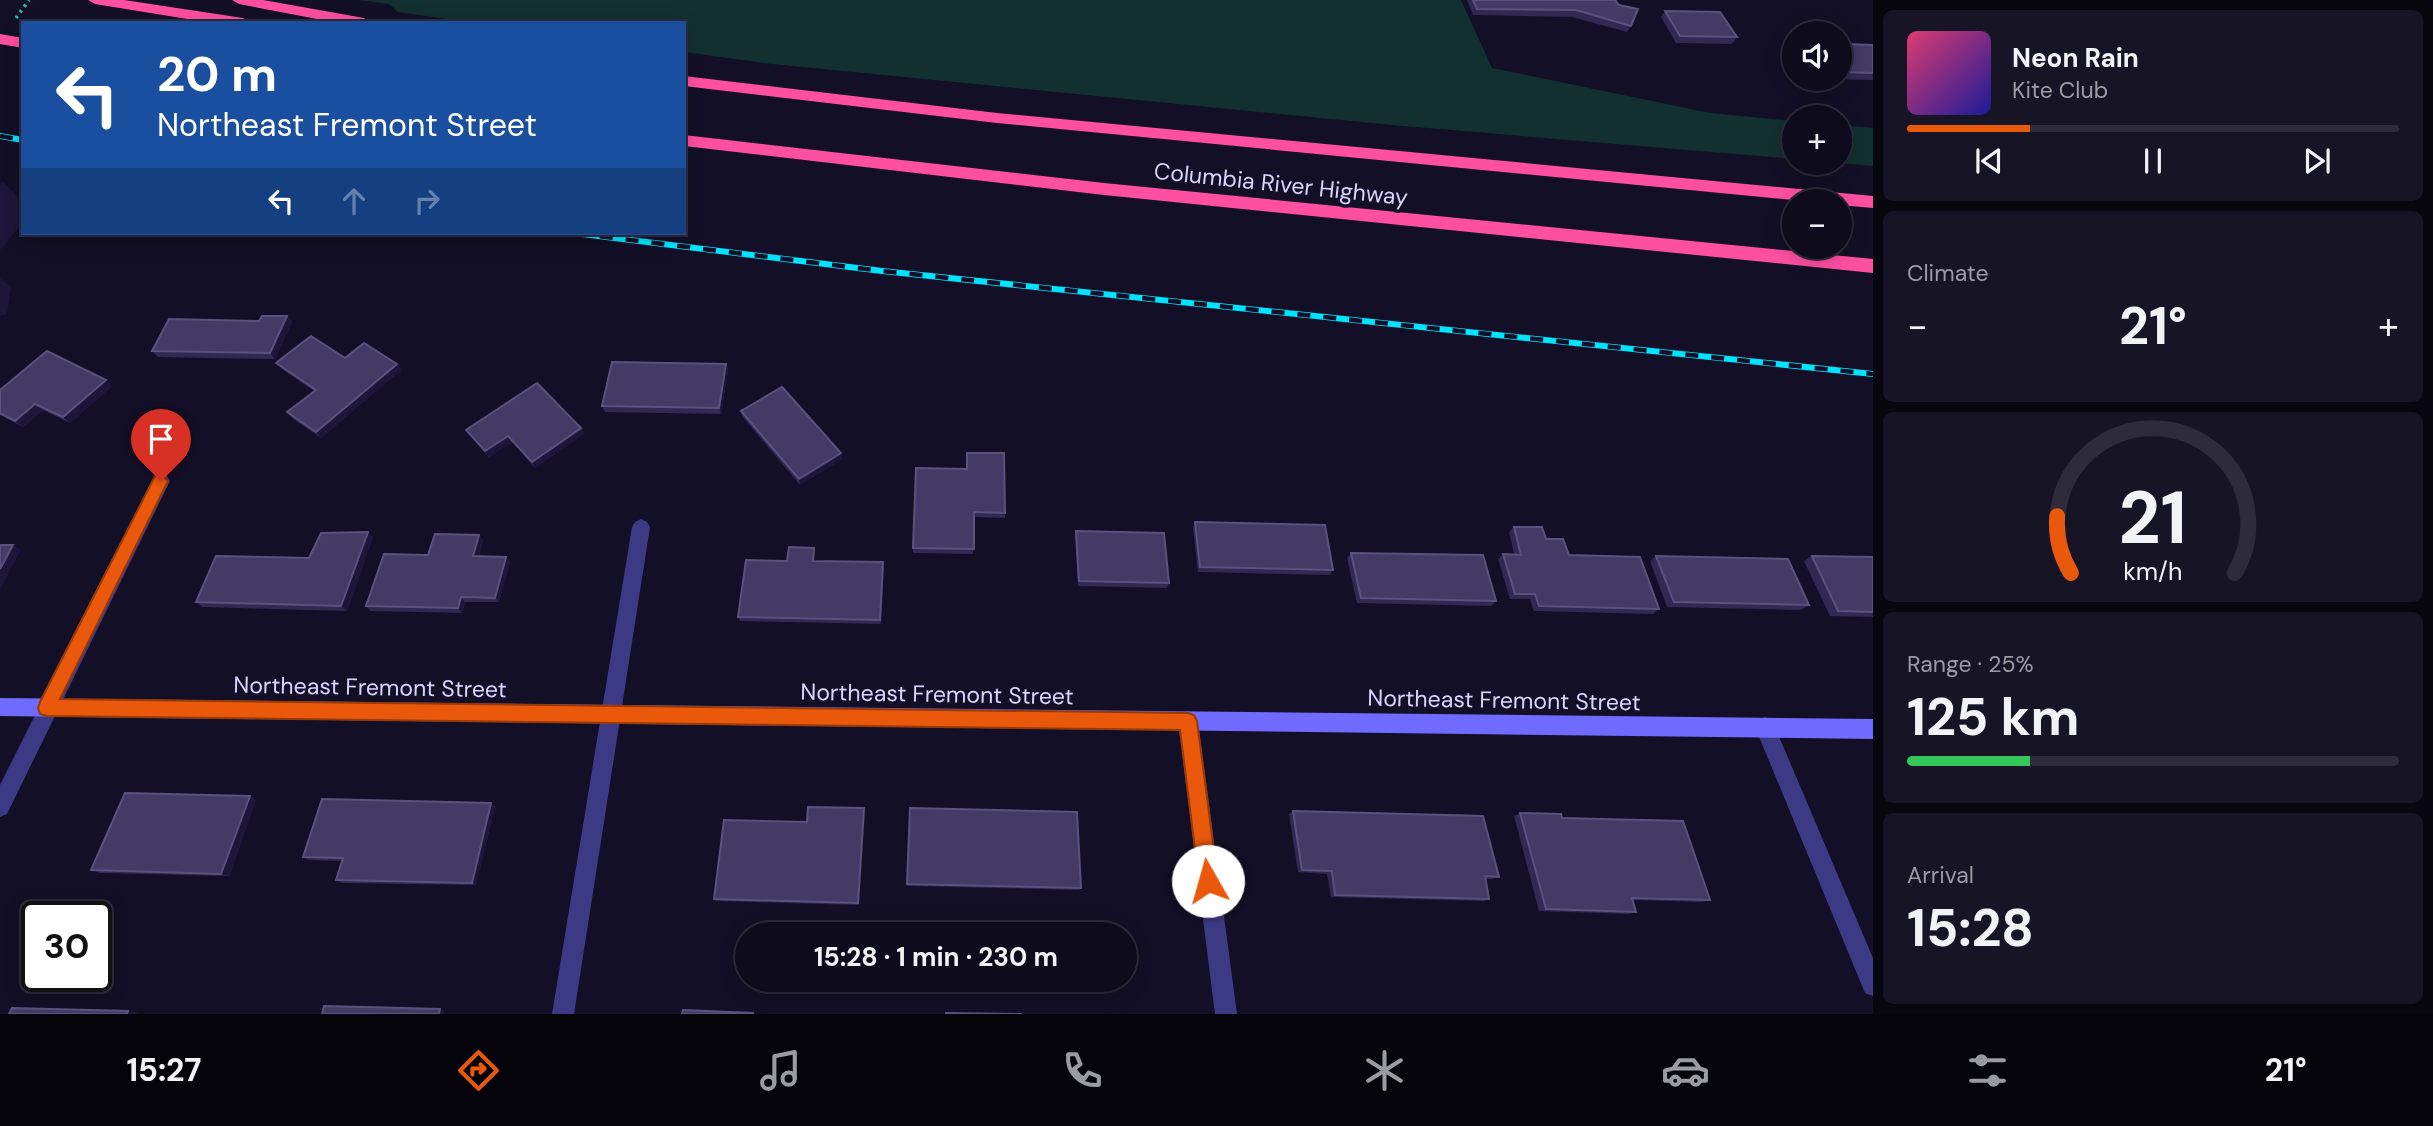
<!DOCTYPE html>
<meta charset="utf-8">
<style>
:root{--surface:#0e0b1c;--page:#171425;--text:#f1f3f6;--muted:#9b9ba3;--line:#2e2b3b;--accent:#ea580c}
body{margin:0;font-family:"DM Sans",sans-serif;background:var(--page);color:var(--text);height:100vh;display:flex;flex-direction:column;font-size:26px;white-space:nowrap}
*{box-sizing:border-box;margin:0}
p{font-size:23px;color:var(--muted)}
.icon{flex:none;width:38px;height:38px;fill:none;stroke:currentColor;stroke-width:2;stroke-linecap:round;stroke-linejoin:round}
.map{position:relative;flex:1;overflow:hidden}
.panel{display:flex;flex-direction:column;gap:10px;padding:10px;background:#08060f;width:560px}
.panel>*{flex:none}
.hud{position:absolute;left:21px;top:21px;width:665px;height:214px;border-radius:0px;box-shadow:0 4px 18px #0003,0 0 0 2px var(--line);background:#1a4fa0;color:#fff;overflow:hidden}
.buttons{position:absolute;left:1782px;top:21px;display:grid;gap:14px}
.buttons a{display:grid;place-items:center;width:70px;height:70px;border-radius:50%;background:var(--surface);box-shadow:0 4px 18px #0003,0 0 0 2px var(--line);font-size:35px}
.speed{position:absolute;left:21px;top:901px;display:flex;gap:14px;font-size:35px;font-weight:700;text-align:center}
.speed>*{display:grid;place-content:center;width:91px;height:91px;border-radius:50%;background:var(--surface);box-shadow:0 4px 18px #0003,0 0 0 2px var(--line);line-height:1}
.speed .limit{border:4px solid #111;border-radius:10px;background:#fff;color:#111}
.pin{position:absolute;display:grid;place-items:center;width:60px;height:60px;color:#fff;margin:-72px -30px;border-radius:50% 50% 50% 0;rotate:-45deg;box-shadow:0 0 7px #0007}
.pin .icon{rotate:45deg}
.me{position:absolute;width:77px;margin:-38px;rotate:353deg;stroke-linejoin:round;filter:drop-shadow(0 0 5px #0008)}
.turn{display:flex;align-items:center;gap:24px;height:147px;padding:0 21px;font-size:32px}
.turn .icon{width:91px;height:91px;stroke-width:2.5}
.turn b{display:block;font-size:49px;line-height:60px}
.lanes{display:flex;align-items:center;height:66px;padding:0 21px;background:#0003;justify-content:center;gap:35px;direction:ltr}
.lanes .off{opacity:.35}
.big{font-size:52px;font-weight:700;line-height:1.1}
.panel .card{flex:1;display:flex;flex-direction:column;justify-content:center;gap:10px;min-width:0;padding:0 24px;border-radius:10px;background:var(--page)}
.panel .dial{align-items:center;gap:0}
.dial svg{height:182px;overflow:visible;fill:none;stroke:var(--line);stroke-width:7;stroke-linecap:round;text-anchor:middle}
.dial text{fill:var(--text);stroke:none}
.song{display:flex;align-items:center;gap:21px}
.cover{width:84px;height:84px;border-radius:10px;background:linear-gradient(135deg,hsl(340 70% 55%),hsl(240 70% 35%))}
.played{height:7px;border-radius:4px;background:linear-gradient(90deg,var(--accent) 25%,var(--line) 25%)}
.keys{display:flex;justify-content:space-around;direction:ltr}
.heat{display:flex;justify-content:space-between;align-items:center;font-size:38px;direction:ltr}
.charge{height:10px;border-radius:5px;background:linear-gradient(90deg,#34c759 25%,var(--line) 0)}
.trip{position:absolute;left:735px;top:922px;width:402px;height:70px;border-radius:35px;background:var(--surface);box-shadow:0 4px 18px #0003,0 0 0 2px var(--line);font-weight:700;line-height:70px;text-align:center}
.tabs{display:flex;height:112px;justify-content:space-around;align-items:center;background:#06040b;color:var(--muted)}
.tabs .icon{width:49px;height:49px}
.tabs .on{color:var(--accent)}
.tabs b{font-size:32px;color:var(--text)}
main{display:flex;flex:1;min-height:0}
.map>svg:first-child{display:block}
.green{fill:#12302f}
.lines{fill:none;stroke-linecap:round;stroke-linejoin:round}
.path{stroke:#2fb8b0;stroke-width:3.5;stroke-dasharray:2.5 4.5;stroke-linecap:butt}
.minor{fill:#3d3a85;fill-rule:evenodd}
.secondary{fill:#6f6bff;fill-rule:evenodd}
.motorway{fill:#ff4fa3;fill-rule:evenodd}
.rail-casing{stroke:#00e5ff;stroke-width:6}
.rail{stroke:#130f26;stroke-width:4.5;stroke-dasharray:13;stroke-linecap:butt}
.wall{fill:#312854}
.shaded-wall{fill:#1d163a}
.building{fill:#433a66;stroke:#5a527e;stroke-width:2}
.route{fill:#ea580c;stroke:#983908;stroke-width:2}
.labels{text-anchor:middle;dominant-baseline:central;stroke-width:7;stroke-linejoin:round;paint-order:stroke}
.street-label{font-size:23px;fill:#d9d4ff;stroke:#130f26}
</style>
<main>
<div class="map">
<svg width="1873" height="1014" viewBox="0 0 1873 1014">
<rect width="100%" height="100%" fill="#130f26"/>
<!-- green -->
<g class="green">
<polygon points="358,0 1461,0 1492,68 1710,113 1794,121 1794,159 1392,125 772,64 684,52 684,23 474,23 398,12 389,4"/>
<polygon points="1839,125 1873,128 1873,166 1838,163"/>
</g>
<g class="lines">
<!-- path -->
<polyline class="path" points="16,18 29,0"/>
<!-- minor -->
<g class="minor">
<polygon points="161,474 167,476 170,481 7,814 0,817 0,785 155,476"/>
<polygon points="641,519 647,522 650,527 574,1014 552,1014 632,527 635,522"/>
<polygon points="1188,711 1195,714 1198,721 1237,1014 1215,1014 1178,721 1181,714"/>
<polygon points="1765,717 1772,720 1873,958 1873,996 1865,993 1755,727 1758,720"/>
</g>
<!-- secondary -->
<polygon class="secondary" points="0,698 1873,719 1873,739 0,716"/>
<!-- motorway -->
<g class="motorway">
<polygon points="88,0 124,0 243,18 250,23 212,23 95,4"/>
<polygon points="232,0 263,0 364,18 371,23 338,23 239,4"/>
<polygon points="0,34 23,38 23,48 0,44"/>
<polygon points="684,76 997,113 1873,196 1873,208 1839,205 1839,201 1803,201 997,123 684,86"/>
<polygon points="684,135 1104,183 1873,259 1873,273 1104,195 684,146"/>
</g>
<defs>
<g id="rail">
<polyline points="0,136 23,140"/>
<polyline points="574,233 882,271 1873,374"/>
</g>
</defs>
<!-- rail casing -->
<use href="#rail" class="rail-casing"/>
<!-- rail -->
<use href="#rail" class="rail"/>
</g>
<!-- wall -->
<g class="wall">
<polygon points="1467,0 1615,0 1631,26 1627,32 1572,17 1473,15"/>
<polygon points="1665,11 1737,37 1732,44 1676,43 1661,17"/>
<polygon points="1797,29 1838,33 1794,33 1794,40 1791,36"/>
<polygon points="1839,35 1845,44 1873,45 1873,80 1820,79 1839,79"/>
<polygon points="287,316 292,322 275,359 158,357 152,351 259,321"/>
<polygon points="345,358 397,364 401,370 321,438 292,418 287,412 314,391 282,369 276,363"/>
<polygon points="726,364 728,370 721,414 605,412 602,406"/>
<polygon points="112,386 70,423 43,410 23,427 0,415 0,390"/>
<polygon points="741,411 842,459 800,485 742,416"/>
<polygon points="581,428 584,434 535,468 512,442 489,457 466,430"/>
<polygon points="916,468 1005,513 1005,518 974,517 973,554 913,553"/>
<polygon points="1195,522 1333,570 1330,575 1198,572 1193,528"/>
<polygon points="1514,527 1546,539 1569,555 1659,609 1653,614 1534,611 1530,599 1510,599 1498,559 1503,554 1514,554 1509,532"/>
<polygon points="1076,531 1169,583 1167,588 1078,586 1075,536"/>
<polygon points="479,535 483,540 479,556 506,557 510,562 499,602 465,602 462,613 371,611 366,606 428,555"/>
<polygon points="373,537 347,611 202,607 196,602 309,558"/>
<polygon points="814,548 815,553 814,561 884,567 881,624 740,621 738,617 787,561"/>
<polygon points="1351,553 1496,601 1491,606 1357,603 1347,558"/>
<polygon points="1656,556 1809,605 1801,610 1667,607 1650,561"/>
<polygon points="1812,556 1873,557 1873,617 1830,616 1804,561"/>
<polygon points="250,796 256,800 229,876 100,873 91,870"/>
<polygon points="491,803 495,806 476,885 342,883 336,880 342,861 309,860 303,857"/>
<polygon points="864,808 865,811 859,905 716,901 714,899 807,822"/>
<polygon points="1293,811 1499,877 1493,879 1485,879 1489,899 1484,901 1331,897 1327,874 1298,872 1289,814"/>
<polygon points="1520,813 1562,818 1710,900 1702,902 1633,900 1636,912 1629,914 1539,911 1514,816"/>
<polygon points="907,884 1081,888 1079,890 907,886"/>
</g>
<!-- shaded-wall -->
<g class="shaded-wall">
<polygon points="3,182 23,202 23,222 0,250 0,185"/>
<polygon points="0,278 11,288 7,314 0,316"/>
<polygon points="287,316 292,322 275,359 270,353"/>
<polygon points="397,364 401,370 321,438 316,432"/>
<polygon points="726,364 728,370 721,414 719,408"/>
<polygon points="106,380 112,386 70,423 63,417"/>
<polygon points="35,404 43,410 23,427 15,421"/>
<polygon points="581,428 584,434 535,468 532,462"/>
<polygon points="508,436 512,442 489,457 485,451"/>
<polygon points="841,453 842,459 800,485 799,479"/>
<polygon points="368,532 373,537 347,611 341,606"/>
<polygon points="479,535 483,540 477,561 473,556"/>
<polygon points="13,545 21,550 0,589 0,569"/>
<polygon points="506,557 510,562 499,602 495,598"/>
<polygon points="461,597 465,602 462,613 458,608"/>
<polygon points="250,796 256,800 229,876 221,874"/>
<polygon points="491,803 495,806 476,885 472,883"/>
<polygon points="864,808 865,811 859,905 858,903"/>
<polygon points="440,1009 445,1011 444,1014 439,1014"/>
<polygon points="128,1011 137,1012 137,1014 127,1014"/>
</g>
<!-- building -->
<g class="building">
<polygon points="1473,0 1615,0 1619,5 1638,9 1631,26 1576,10 1477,9"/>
<polygon points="1665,11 1720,12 1737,37 1680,36"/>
<polygon points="1797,29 1835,30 1838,33 1799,33"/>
<polygon points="1839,35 1845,44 1873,45 1873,73 1839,72"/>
<polygon points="262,316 287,316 270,353 152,351 169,319 259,321"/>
<polygon points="311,336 345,358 364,343 397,364 316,432 287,412 316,390 276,363"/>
<polygon points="47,351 106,380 63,417 35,404 15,421 0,413 0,390"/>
<polygon points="612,362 726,364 719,408 602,406"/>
<polygon points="537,383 581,428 532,462 508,436 485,451 466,430"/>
<polygon points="782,387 841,453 799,479 741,411"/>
<polygon points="967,453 1004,453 1005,513 974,512 974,549 913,548 916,468 967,469"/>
<polygon points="1195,522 1325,525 1333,570 1200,567"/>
<polygon points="1514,527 1542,527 1546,539 1563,539 1569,555 1640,557 1659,609 1539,606 1535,594 1515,594 1503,554 1521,555"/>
<polygon points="1076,531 1164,533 1169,583 1079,581"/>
<polygon points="368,532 341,606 196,602 216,556 309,558 321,533"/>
<polygon points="435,534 479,535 473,556 506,557 495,598 461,597 458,608 366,606 384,554 428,555"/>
<polygon points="0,545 13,545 0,569"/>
<polygon points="789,547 814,548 813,561 883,562 880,620 738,617 746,560 787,561"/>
<polygon points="1351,553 1483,555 1496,601 1361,598"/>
<polygon points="1656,556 1788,559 1809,605 1674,602"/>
<polygon points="1812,556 1873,557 1873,612 1838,611"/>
<polygon points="125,793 250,796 221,874 91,870"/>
<polygon points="322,799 491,803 472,883 336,880 343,858 303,857"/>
<polygon points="808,807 864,808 858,903 714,899 724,820 807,822"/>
<polygon points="910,808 1077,812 1081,888 907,884"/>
<polygon points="1293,811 1483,816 1499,877 1485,876 1489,899 1335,895 1332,871 1302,870"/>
<polygon points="1520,813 1561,814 1562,818 1683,821 1710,900 1632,898 1636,912 1546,909"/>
<polygon points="324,1006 440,1009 439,1014 322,1014"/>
<polygon points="12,1008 128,1011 127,1014 9,1014"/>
<polygon points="683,1010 753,1013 753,1014 682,1014"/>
<polygon points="946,1013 1022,1014 946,1014"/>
</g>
<!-- route -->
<polygon class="route" points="161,474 168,481 60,699 1188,713 1194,715 1197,721 1218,881 1215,888 1208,891 1202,888 1199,881 1180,730 47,716 40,714 38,708 40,702 155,476"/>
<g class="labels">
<!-- street labels -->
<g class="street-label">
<text transform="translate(1281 184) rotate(6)">Columbia River Highway</text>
<text transform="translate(370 687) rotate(1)">Northeast Fremont Street</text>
<text transform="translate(937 694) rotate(1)">Northeast Fremont Street</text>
<text transform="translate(1504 700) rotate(1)">Northeast Fremont Street</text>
</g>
</g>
</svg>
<div class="buttons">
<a><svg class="icon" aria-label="sound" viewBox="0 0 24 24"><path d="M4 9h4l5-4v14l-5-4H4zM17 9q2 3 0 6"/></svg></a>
<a>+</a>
<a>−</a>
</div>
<div class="speed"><div class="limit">30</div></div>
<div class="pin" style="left:161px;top:481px;background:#d93025"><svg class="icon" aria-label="arrive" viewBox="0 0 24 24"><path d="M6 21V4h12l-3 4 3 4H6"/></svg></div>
<svg class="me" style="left:1208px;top:881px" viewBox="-20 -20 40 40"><circle r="19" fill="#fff"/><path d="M0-13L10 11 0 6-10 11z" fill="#ea580c"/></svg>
<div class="trip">15:28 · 1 min · 230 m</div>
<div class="hud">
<div class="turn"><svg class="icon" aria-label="left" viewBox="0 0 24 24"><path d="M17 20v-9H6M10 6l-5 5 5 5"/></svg><div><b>20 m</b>Northeast Fremont Street</div></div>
<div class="lanes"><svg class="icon" aria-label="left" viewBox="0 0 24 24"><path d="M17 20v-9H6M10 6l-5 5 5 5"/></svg><svg class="icon off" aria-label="ahead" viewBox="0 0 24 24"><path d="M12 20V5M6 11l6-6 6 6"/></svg><svg class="icon off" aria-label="right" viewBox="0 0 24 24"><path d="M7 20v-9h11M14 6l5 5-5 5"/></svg></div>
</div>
</div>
<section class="panel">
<div class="card">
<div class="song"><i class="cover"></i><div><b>Neon Rain</b><p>Kite Club</p></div></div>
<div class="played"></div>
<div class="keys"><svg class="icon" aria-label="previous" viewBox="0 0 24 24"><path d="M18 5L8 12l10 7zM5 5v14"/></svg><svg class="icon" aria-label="pause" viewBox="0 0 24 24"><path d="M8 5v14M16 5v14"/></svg><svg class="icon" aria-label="next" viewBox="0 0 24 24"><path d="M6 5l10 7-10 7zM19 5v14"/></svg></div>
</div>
<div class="card"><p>Climate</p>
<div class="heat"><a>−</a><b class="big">21°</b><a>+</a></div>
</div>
<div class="card dial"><svg viewBox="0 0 100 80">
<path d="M14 69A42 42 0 1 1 86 69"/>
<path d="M14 69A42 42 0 0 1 8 44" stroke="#ea580c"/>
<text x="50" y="56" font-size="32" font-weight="700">21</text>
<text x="50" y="72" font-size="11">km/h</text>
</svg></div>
<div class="card"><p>Range · 25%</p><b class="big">125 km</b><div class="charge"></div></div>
<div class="card"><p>Arrival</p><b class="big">15:28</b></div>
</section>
</main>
<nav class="tabs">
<b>15:27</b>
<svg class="icon on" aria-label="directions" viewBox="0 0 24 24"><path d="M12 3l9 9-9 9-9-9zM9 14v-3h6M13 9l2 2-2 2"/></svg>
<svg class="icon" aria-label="music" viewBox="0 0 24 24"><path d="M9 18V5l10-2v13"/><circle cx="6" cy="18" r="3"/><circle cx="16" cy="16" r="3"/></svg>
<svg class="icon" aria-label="phone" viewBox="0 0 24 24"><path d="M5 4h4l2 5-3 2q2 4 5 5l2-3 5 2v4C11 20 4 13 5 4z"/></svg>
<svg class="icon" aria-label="climate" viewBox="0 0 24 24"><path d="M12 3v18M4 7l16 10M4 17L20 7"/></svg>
<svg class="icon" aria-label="car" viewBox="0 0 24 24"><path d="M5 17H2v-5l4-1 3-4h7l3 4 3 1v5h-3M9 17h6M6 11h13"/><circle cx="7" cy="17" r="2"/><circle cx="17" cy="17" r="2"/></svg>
<svg class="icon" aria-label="filters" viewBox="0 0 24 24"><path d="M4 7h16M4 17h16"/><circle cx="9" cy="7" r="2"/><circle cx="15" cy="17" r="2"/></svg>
<b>21°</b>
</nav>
